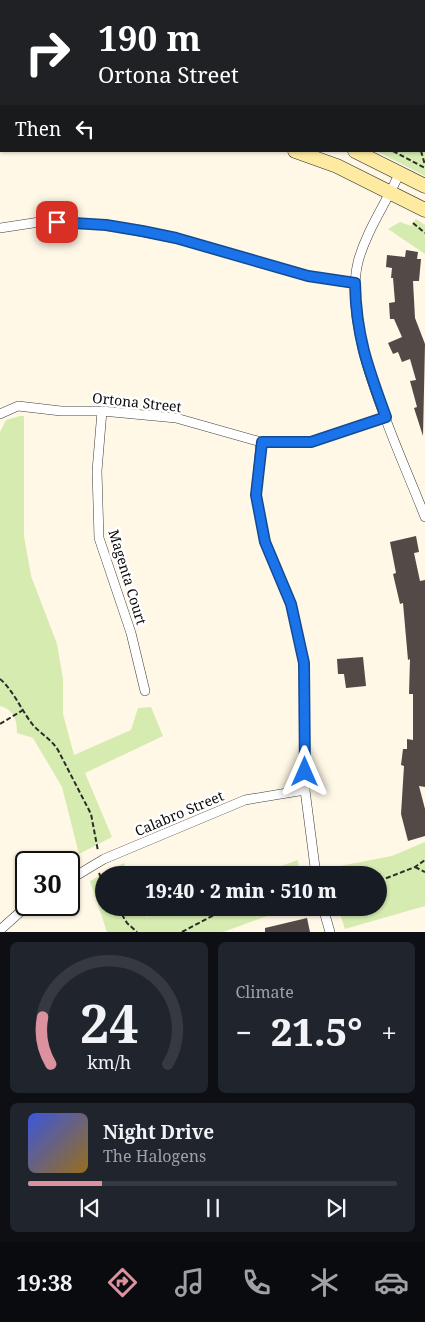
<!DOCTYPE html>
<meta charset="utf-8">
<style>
:root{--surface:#171b24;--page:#20242c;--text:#f1f3f6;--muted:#9ea1a6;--line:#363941;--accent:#dc919f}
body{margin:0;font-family:"Noto Serif",serif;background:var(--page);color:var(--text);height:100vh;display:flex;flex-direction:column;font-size:19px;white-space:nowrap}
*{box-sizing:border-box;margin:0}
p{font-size:16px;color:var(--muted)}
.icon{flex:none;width:28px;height:28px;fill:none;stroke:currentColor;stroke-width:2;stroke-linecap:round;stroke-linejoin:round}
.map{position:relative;height:932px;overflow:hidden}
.panel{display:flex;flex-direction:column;gap:10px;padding:10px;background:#0d0f14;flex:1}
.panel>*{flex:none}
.hud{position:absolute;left:0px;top:0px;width:425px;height:152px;box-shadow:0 1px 4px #0004;background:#202124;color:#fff;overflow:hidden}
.speed{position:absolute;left:15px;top:851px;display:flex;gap:10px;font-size:25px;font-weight:700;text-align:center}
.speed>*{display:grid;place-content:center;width:65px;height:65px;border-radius:50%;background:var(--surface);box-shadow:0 1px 4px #0004;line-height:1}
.speed .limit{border:2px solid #111;border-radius:8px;background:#fff;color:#111}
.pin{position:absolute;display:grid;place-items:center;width:42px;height:42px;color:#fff;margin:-21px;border-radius:10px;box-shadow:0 2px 8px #0006}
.me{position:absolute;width:55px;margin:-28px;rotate:0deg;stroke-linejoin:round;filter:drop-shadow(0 0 4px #0008)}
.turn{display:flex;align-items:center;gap:18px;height:105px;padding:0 15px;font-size:22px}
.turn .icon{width:65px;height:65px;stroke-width:2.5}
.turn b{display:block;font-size:35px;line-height:42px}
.then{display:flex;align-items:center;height:48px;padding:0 15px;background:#0003;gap:10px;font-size:19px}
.big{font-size:38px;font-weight:800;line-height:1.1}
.panel .tile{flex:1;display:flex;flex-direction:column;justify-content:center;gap:8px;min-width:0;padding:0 18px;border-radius:8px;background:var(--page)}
.panel .dial{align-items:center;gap:0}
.dial svg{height:130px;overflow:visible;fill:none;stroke:var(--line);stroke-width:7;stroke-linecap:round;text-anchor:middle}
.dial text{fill:var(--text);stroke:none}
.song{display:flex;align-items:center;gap:15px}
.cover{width:60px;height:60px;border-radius:8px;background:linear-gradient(135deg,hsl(230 70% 55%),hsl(40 70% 35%))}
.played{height:5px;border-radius:2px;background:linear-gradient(90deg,var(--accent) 20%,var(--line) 20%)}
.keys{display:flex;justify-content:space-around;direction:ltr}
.heat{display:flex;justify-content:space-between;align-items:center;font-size:28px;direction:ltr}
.panel .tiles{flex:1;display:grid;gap:10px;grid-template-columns:1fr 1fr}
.tile:last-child{grid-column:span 2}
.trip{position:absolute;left:95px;top:866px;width:292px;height:50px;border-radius:25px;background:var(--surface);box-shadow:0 1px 4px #0004;font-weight:800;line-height:50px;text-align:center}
.tabs{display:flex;height:80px;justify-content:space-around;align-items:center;background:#090b0e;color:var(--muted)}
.tabs .icon{width:35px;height:35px}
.tabs .selected{color:var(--accent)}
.tabs b{font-size:22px;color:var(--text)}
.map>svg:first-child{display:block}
.green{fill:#d5ebaf}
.building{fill:#534946}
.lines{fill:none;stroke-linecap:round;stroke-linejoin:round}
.street-casing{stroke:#3d3d3d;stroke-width:10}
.secondary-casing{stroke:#2c2c2c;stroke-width:15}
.path{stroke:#2c2c2c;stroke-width:2;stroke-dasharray:5 2.5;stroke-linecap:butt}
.street{stroke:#fff;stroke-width:9}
.secondary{stroke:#ffeaa2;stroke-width:14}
.route-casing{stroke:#114b97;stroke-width:12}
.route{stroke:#1a73e8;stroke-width:9}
.labels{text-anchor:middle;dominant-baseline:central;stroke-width:5;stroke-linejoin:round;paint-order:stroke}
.street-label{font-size:14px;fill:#0a0a0a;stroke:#fff}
</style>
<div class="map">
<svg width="425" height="932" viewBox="0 0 425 932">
<rect width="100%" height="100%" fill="#fff8e7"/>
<!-- green -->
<g class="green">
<polygon points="425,87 425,176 376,151 424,151"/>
<polygon points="416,219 425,225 425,254 388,229 400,222 411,226"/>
<path d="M 20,416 L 24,416 L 24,536 L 31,576 L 57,644 L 63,679 L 63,714 L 74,755 L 131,730 L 138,708 L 151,707 L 163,736 L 85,773 L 112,837 L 79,854 L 62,787 L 33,738 L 17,733 C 17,720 14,710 0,706 L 0,432 L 6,420 Z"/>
<polygon points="425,842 425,906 345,929 338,908 379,908 379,875 331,875 329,868 392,856"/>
<polygon points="298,860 300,875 256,875"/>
<polygon points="124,863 128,875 104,875 104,908 142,908 146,917 170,908 289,908 223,932 107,932 90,881"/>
</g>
<!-- building -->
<g class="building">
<polygon points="406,250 418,252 417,259 421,259 419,281 413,281 415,318 425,344 423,436 414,408 417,407 410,381 416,380 410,359 402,362 398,352 393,354 388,343 402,337 394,319 390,319 389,303 395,302 393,278 391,278 392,268 386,267 387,255 405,257"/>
<polygon points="416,536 419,552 414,553 420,581 425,580 425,787 419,786 425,809 425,836 408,841 401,814 404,766 401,765 403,749 407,749 407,739 413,740 413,694 409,694 410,659 408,660 403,603 400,604 393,574 396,573 390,542"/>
<polygon points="363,657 366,686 346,688 344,674 338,674 337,659"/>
<polygon points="307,918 310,932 265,932 265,928"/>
</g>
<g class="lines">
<defs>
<g id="street">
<polyline points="249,0 255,1"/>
<polyline points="294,1 294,0"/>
<polyline points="424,63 425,63"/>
<path d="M 400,172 C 387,202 366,231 358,262 C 341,334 399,449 425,517"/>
<polyline points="0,228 46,221 106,225 176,238 308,276 355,283"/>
<polyline points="102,411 97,471 99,538 131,633 145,691"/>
<polyline points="0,414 18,406 61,411 102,411 176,418 261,442 311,442 386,417"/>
<polyline points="261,442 256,495 265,542 291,604 304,663 305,790 316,875"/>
<polyline points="69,880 104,859 245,800 305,790"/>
<polyline points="323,908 330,932"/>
<polyline points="0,930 28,905"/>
</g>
<g id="secondary">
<polyline points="0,84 1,84"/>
<polyline points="0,106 1,106"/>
<polyline points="295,151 337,166 425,210"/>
<polyline points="355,151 425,186"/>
</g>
</defs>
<!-- street casing -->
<use href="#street" class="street-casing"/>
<!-- secondary casing -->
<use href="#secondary" class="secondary-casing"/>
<!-- path -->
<g class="path">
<polyline points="194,0 200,1"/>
<polyline points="273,1 273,0"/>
<polyline points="424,43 425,43"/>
<polyline points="0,62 1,62"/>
<polyline points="424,79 425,79"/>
<polyline points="424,114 425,108"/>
<polyline points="393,151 425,168"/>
<polyline points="421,151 425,165"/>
<polyline points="413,223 425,233"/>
<path d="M 0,679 C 14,691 21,710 33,725 C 41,734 51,739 58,750 L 91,814 L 98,851"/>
<polyline points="0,724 23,710"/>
<polyline points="415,867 425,872"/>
<polyline points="99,873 104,885"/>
<polyline points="379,881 415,867 425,860"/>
<polyline points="118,908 127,923 137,932"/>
<polyline points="182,932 216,914 247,908"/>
</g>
<!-- street -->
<use href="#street" class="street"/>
<!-- secondary -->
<use href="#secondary" class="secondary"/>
</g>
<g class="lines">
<defs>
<path id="route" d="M 57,222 L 106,225 L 142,231 L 176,238 L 308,276 L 355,283 C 356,336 368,368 386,417 L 311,442 L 262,442 L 256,495 L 265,542 L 291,604 L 304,663 L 305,772"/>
</defs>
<!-- route casing -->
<use href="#route" class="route-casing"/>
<!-- route -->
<use href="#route" class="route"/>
</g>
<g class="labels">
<!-- street labels -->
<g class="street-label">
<text transform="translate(137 402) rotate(6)">Ortona Street</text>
<text transform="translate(128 577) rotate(73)">Magenta Court</text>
<text transform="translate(179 813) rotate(-23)">Calabro Street</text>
</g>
</g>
</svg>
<div class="speed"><div class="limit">30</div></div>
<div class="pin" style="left:57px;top:222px;background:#d93025"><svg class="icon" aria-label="arrive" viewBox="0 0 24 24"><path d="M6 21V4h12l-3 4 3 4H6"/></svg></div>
<svg class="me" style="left:305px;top:772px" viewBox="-20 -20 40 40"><path d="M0-17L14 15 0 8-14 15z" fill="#1a73e8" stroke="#fff" stroke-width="4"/></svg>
<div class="trip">19:40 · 2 min · 510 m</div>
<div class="hud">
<div class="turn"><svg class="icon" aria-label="right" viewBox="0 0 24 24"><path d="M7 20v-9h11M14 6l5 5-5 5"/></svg><div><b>190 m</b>Ortona Street</div></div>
<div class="then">Then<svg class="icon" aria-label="left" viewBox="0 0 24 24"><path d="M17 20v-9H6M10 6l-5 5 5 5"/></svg></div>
</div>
</div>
<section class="panel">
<div class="tiles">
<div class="tile dial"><svg viewBox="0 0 100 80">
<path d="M14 69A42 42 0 1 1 86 69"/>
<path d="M14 69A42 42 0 0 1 9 40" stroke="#dc919f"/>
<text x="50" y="56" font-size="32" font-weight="700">24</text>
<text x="50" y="72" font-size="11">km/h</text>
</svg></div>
<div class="tile"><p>Climate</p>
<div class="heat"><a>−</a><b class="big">21.5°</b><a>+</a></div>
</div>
<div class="tile">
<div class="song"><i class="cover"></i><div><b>Night Drive</b><p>The Halogens</p></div></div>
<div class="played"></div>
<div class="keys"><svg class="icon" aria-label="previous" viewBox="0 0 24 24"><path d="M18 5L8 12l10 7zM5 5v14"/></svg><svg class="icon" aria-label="pause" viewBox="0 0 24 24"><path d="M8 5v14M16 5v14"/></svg><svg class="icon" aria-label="next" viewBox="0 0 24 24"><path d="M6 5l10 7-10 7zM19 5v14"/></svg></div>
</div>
</div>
</section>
<nav class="tabs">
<b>19:38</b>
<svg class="icon selected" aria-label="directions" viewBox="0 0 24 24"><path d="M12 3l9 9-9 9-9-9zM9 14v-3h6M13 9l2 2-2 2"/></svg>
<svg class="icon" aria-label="music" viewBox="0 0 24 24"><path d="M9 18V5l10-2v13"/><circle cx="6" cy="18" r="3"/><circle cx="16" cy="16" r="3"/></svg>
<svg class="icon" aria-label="phone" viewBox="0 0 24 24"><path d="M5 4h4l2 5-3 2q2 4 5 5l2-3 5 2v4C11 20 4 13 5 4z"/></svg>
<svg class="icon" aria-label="climate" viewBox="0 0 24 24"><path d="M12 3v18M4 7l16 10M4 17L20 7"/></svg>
<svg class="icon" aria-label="car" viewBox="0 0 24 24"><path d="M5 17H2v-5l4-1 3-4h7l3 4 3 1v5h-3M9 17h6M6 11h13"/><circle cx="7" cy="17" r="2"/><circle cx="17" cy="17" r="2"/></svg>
</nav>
